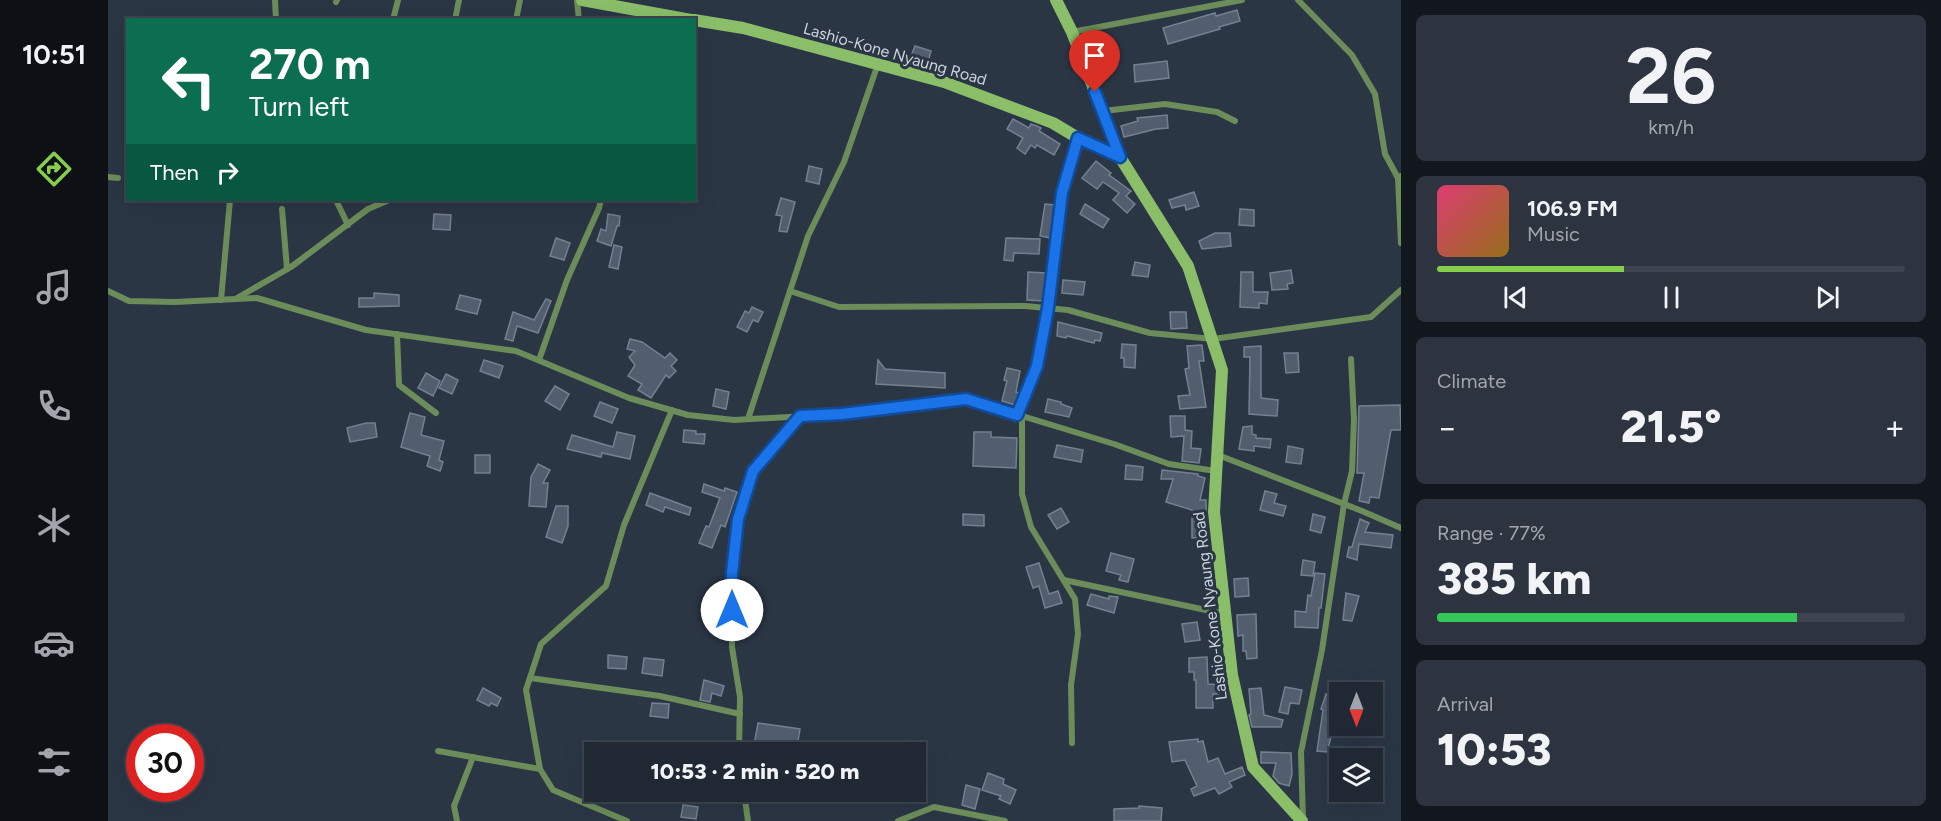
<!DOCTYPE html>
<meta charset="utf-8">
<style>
:root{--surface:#202834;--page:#2d3440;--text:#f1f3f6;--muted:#a2a6ac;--line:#3d444f;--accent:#85cf4d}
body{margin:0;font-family:Figtree,sans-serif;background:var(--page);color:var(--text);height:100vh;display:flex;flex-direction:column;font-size:22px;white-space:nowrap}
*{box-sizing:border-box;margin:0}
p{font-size:20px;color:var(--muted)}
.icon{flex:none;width:33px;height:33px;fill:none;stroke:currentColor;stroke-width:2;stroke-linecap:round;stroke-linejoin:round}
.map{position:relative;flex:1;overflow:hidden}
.details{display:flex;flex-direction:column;gap:15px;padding:15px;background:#12161d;width:540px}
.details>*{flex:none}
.top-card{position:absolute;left:18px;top:18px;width:570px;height:183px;border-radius:0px;box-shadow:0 6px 24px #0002,0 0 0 2px var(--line);background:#0b6e4f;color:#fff;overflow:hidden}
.needle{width:39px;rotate:180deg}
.tools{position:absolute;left:1221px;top:682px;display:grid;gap:12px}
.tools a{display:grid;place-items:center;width:54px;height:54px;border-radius:0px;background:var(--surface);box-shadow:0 6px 24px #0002,0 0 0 2px var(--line);font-size:30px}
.speed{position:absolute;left:18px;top:724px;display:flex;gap:12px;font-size:30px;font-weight:700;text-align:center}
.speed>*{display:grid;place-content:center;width:78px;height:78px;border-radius:50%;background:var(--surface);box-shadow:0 6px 24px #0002,0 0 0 2px var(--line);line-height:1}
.speed .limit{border:9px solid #d22;background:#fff;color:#111}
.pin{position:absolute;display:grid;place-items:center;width:51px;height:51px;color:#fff;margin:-62px -26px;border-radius:50% 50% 50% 0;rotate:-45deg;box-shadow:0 0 6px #0007}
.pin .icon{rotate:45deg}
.me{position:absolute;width:66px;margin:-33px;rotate:0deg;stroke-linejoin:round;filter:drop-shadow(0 0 4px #0008)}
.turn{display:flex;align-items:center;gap:21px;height:126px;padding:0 24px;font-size:27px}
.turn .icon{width:78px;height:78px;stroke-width:2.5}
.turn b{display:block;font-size:42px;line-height:51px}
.then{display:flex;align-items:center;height:57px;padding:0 24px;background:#0003;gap:12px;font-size:22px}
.big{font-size:45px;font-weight:800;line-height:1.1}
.details .card{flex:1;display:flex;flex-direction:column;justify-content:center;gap:9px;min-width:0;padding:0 21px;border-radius:9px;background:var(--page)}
.details .dial{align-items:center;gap:0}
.dial b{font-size:78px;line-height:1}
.song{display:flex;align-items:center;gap:18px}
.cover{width:72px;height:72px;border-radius:9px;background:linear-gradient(135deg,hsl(340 70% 55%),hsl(40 70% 35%))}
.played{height:6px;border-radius:3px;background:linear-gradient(90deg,var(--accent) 40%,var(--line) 40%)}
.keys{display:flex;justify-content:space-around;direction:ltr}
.heat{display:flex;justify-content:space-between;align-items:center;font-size:33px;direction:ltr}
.charge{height:9px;border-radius:4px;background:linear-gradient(90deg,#34c759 77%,var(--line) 0)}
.trip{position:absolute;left:476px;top:742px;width:342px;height:60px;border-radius:0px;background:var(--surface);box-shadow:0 6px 24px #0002,0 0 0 2px var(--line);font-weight:800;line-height:60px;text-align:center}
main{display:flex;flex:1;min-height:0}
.menu{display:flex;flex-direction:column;width:108px;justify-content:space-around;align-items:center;background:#0d1015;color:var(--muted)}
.menu .icon{width:42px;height:42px}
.menu .current{color:var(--accent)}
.menu b{font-size:27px;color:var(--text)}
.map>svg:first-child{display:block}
.building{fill:#525e6e;stroke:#738091;stroke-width:1.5}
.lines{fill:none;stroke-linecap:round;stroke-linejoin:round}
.street{stroke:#6c8d59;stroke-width:6}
.secondary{stroke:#8abe69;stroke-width:12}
.route-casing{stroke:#114b97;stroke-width:15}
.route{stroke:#1a73e8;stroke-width:10}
.labels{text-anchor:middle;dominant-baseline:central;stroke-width:6;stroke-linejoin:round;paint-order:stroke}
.street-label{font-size:16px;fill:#cbd3dc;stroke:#2b3645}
</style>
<main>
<nav class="menu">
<b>10:51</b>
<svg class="icon current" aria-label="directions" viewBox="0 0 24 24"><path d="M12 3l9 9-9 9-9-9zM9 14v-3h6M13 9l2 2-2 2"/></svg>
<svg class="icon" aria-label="music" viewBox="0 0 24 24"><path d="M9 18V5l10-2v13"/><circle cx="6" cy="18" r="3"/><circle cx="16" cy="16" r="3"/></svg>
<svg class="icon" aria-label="phone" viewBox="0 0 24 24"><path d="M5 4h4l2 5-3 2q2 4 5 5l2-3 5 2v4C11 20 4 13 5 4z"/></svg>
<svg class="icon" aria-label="climate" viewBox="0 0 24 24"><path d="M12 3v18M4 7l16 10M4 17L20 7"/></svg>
<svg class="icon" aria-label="car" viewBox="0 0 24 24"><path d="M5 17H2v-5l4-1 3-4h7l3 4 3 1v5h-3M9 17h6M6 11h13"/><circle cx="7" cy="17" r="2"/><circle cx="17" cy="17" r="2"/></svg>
<svg class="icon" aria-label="filters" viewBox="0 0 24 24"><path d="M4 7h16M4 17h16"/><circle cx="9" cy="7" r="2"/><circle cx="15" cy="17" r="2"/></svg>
</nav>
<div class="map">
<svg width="1293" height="821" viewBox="0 0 1293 821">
<rect width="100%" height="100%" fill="#2b3645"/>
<!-- building -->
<g class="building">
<polygon points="1129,10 1132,21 1111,27 1112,29 1060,44 1055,28 1107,13 1108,16"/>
<polygon points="807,46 823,51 820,62 803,56"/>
<polygon points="1059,61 1061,78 1027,82 1026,65"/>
<polygon points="1059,115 1060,128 1048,129 1016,137 1013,126 1030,121 1029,118"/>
<polygon points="905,119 921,128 923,124 929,126 933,128 931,131 952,144 946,155 929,145 927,148 923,145 917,154 909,148 915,138 899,129"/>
<polygon points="988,161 1003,173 1001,175 1023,191 1018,196 1027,204 1019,213 1005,200 1011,193 995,182 989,189 974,178"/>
<polygon points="701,166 714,169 711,184 698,181"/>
<polygon points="1086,192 1091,206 1078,210 1077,205 1064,208 1061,200"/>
<polygon points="673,198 687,202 679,232 671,231 674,216 668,215"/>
<polygon points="937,204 947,205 943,238 932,236"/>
<polygon points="977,204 1001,219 995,228 972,214"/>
<polygon points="1132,209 1146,210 1146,226 1131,225"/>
<polygon points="326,214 343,215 342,230 325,229"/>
<polygon points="500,214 512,216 511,226 509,226 503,246 489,241 493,229 498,231"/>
<polygon points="1107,233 1122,233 1123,246 1094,249 1091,241"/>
<polygon points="448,238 462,243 456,260 442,256"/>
<polygon points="898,238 932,239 931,254 906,253 905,261 896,260"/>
<polygon points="506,245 514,247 510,269 501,267"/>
<polygon points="1027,262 1042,265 1040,277 1024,275"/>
<polygon points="1183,270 1185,283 1179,284 1180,289 1164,290 1162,273"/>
<polygon points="920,272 938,273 936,301 919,300"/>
<polygon points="1133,272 1145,272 1145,292 1160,292 1159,304 1151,303 1151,308 1132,307"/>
<polygon points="955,280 977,282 975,295 954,293"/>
<polygon points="266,293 291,295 291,306 251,307 251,298 266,298"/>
<polygon points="352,295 373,300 369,314 348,309"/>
<polygon points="438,299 443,301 430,333 409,326 405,341 397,339 405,312 426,320"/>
<polygon points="644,307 655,312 650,322 645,320 639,332 629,327 637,311 641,313"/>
<polygon points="1062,312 1078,312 1079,328 1063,329"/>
<polygon points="950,322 994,333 992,341 987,340 986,343 959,336 958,338 949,336"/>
<polygon points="522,339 534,342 557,358 562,353 569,360 563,366 568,371 561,378 558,375 543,398 530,390 534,384 520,376 527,365 521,357 527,351 519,349"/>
<polygon points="1014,344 1028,345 1027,368 1016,367 1016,358 1013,358"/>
<polygon points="1094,345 1096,361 1091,361 1098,407 1072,409 1070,396 1082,395 1077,369 1081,368 1079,346"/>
<polygon points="1153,346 1153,398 1170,400 1169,416 1141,414 1142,357 1136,357 1136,347"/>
<polygon points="1176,353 1190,353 1191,372 1178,373"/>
<polygon points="376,360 395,366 391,378 372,371"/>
<polygon points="770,360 777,369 837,373 837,388 768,384"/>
<polygon points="899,368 912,371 908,392 911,393 907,405 894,401 899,381 896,380"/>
<polygon points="318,373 332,381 325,396 310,388"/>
<polygon points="338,374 350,380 344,394 331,388"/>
<polygon points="447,386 461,394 452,410 437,401"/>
<polygon points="608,389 621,392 618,409 605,406"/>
<polygon points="940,399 953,402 953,404 964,408 961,417 937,412"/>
<polygon points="492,402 510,409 504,423 486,416"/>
<polygon points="1292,405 1293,430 1283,430 1271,498 1262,497 1261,503 1251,501 1256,473 1249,473 1251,406"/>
<polygon points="302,413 317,417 313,435 336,441 331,460 335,462 332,471 319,466 322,456 293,447"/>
<polygon points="1062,416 1077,416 1077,430 1084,431 1083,448 1093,449 1091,463 1074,461 1076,436 1063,437"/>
<polygon points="258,423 267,423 269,437 242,442 239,428"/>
<polygon points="1144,426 1144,434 1148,435 1148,438 1163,439 1162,448 1146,446 1146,451 1131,449 1135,427"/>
<polygon points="576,430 588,431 588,434 597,434 596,444 575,442"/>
<polygon points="509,432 527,436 522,459 494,453 493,457 459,449 464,435 505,447"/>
<polygon points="866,432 883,432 883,437 909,438 908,468 865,466"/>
<polygon points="949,445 975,450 973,462 946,457"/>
<polygon points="1180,446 1195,449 1193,464 1178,462"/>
<rect x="367" y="455" width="15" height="18"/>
<polygon points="430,464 442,470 435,483 440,483 438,507 421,506 423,477"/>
<polygon points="1018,465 1035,467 1034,480 1017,479"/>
<polygon points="1054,470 1090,474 1090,476 1097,478 1092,500 1098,500 1099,537 1084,538 1084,510 1058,502 1065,479 1053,479"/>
<polygon points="596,484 616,491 617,488 629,492 617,527 613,525 604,548 591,543 598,526 601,527 612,498 594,492"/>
<polygon points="1157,491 1169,494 1166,503 1178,506 1175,516 1152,510"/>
<polygon points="542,493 583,508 581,515 557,507 555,512 538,505"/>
<polygon points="448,506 460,506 460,526 454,543 438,537"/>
<polygon points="953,508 961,522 949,529 940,515"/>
<polygon points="855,514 876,515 876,526 855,525"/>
<polygon points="1205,514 1217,517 1213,533 1202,530"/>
<polygon points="1252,519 1261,523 1257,532 1285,535 1283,548 1251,544 1249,560 1239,557 1241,547 1244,547"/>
<polygon points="1003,553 1026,559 1020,582 1011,580 1013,575 998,571"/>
<polygon points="1195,560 1207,562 1205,576 1193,575"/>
<polygon points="931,563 941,594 950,591 954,603 937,608 931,586 925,588 918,567"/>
<polygon points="1207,573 1217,574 1213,608 1211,608 1210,628 1187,627 1187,611 1198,612 1200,595 1203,596"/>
<polygon points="1140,578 1141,596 1127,597 1126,579"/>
<polygon points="1238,593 1251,596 1244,621 1235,620"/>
<polygon points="983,594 1001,599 1001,596 1010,597 1006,613 979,605"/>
<polygon points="1148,614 1149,658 1139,659 1138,651 1135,651 1135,635 1130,636 1129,615"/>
<polygon points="1089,622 1092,640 1077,642 1074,624"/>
<polygon points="500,655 519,657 518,669 500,668"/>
<polygon points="1099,657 1100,684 1112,685 1111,694 1105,694 1105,708 1088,708 1088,680 1086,680 1086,672 1081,672 1081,658"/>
<polygon points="536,658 556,660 554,676 534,673"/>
<polygon points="596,680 616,686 613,696 604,693 602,702 592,700"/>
<polygon points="1177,687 1194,690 1191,704 1182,703 1180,714 1171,712"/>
<polygon points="375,688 393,698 389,706 383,703 381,706 369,700"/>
<polygon points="1153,688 1156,715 1175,720 1173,727 1144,727 1141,715 1143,714 1141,689"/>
<polygon points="1218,694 1231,699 1224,716 1228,717 1227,722 1219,752 1209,751 1215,710 1213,709"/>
<polygon points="544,703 561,704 560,718 542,716"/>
<polygon points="650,723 692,729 688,753 636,753 637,744 646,745"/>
<polygon points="1090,739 1090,742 1095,741 1100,762 1110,758 1117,774 1134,767 1137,775 1121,782 1124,787 1111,794 1107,788 1086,796 1083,789 1089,786 1077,760 1064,762 1061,742"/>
<polygon points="1153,752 1183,753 1184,774 1181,786 1171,783 1165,776 1168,763 1153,763"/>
<polygon points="880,773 896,779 895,784 908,790 902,804 891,799 893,796 874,790"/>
<polygon points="858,785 872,789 867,809 854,805"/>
<polygon points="575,805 590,807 588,819 573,817"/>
<polygon points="1031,806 1054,808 1053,821 1006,821 1006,809 1031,808"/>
</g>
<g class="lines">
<!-- street -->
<g class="street">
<polyline points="167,0 168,20"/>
<polyline points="469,0 471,20"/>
<polyline points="1190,0 1244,55 1267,94 1277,154 1290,178"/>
<polyline points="228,2 229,0"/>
<polyline points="285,20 290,0"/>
<polyline points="347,20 351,0"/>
<polyline points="408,20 412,0"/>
<polyline points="964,32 1134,0"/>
<polyline points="995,111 1057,104 1109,112 1127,121"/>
<polyline points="1293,176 1290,178 1293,243"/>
<polyline points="0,177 10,178"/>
<polyline points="228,200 240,225"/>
<polyline points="174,209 179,269"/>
<polyline points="0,291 21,301 67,302 149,298 258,330 408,351 521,398 580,415 626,420 734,414 858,399 1006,444 1061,464 1108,471"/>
<polyline points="682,291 731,307 917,306 960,310 1042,333 1105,339 1263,317 1293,290"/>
<polyline points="129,298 183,267 260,209 281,200"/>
<polyline points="113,300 122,200"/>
<polyline points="289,334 291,385 328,413"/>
<polyline points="431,360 459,280 491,208 493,200"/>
<polyline points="909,415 929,366 940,308 954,193 970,138"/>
<polyline points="914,416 914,494 923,527 967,599 970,634 963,685 964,743"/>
<polyline points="640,419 700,236 736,162 770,64"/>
<polyline points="1110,455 1254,511 1293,528"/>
<polyline points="956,580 1117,614"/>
<polyline points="422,678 552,696 632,714"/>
<polyline points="330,751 432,769 445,790 519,821"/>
<polyline points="631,753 632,697 624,647 624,573 630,519 645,471 692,416"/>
<polyline points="432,769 418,690 433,644 498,586 516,525 564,410"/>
<polyline points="636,792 640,821"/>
<polyline points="349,821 346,806 365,757"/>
<polyline points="790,821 826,807 897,821"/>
<polyline points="1195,821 1193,752 1214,650 1236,504 1244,471 1246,419 1243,359"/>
</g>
<!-- secondary -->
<g class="secondary">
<polyline points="474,0 583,20"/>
<polyline points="948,0 964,32 1012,157"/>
<polyline points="586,20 635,28 836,82 945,123 970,138 1012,157 1080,266 1114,370 1106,512 1124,675 1145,767 1194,821"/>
</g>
</g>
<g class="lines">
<defs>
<polyline id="route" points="624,610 624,573 630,519 645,471 692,416 734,414 858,399 909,415 929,366 940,308 954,193 970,138 1012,157 987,92"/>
</defs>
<!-- route casing -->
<use href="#route" class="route-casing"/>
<!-- route -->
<use href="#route" class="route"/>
</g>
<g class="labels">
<!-- street labels -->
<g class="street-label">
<text transform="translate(787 54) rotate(16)">Lashio-Kone Nyaung Road</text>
<text transform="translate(1102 606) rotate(-97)">Lashio-Kone Nyaung Road</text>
</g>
</g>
</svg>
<div class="tools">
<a><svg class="needle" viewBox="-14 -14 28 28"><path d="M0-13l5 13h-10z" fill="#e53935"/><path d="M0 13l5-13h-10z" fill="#a2a6ac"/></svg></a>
<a><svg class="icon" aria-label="layers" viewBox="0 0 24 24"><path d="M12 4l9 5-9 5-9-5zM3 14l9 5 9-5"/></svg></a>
</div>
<div class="speed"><div class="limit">30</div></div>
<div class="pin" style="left:987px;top:92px;background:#d93025"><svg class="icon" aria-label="arrive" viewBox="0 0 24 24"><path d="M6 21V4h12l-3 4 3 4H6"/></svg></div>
<svg class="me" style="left:624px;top:610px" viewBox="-20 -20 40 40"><circle r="19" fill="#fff"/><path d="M0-13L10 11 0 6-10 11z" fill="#1a73e8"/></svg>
<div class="trip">10:53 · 2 min · 520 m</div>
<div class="top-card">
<div class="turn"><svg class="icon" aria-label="left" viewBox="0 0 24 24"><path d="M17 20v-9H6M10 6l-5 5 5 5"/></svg><div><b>270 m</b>Turn left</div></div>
<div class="then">Then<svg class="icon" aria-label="right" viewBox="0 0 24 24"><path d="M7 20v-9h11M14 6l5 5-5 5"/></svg></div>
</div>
</div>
<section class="details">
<div class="card dial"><b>26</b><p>km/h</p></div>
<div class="card">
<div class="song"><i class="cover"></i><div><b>106.9 FM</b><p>Music</p></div></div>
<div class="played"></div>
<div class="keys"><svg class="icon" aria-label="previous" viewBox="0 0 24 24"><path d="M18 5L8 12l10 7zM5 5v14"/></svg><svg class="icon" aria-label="pause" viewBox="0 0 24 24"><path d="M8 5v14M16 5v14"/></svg><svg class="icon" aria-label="next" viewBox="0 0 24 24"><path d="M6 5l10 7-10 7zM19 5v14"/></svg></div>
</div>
<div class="card"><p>Climate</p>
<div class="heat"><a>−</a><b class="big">21.5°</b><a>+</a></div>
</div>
<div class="card"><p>Range · 77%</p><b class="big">385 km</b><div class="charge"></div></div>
<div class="card"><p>Arrival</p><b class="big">10:53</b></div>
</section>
</main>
